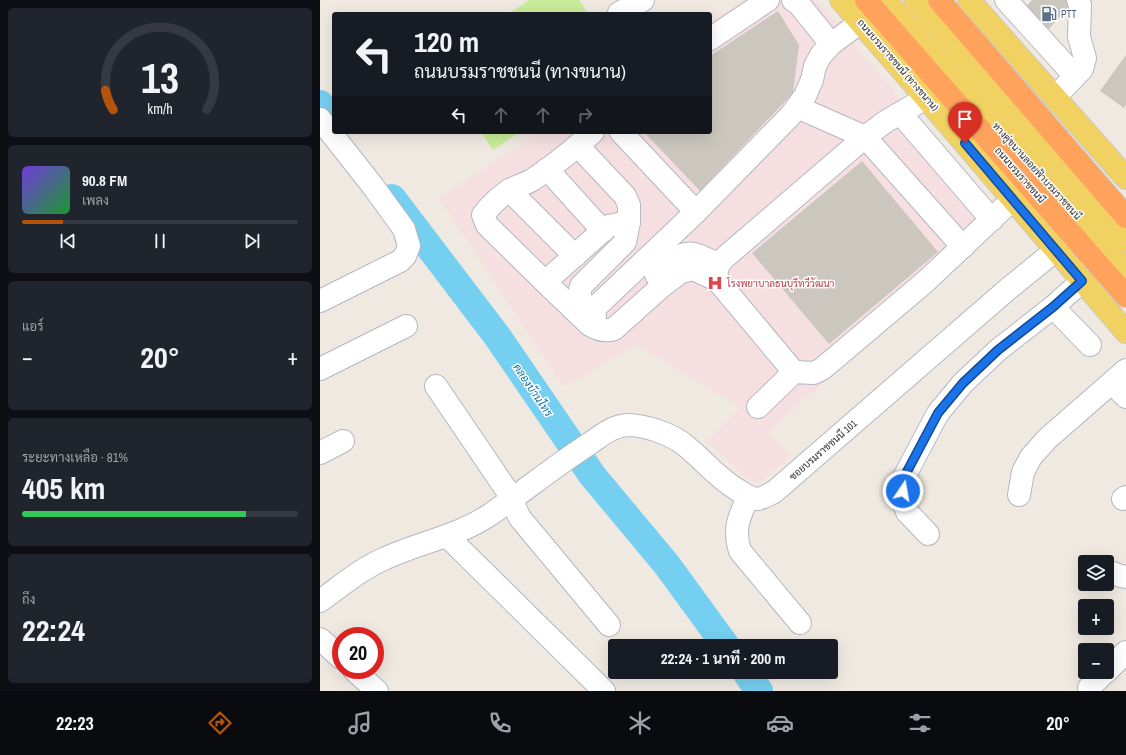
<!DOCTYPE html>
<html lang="th">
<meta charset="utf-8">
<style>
:root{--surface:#171b24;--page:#20242c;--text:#f1f3f6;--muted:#9ea1a6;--line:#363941;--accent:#b45309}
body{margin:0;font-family:"Archivo Narrow",Sarabun,sans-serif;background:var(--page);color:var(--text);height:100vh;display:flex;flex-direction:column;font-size:15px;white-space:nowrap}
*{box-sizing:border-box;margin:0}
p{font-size:13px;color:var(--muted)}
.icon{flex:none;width:22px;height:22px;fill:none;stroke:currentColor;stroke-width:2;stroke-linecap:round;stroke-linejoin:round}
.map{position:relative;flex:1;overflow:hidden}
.panel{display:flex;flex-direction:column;gap:8px;padding:8px;background:#0d0f14;width:320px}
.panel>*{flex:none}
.top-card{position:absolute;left:12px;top:12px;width:380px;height:122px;border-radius:4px;box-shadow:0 4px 16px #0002;background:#171b24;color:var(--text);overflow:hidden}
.controls{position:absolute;left:758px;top:555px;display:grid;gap:8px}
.controls a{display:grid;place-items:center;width:36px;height:36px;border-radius:4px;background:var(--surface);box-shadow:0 4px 16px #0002;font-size:20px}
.speed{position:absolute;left:12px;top:627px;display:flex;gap:8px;font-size:20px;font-weight:700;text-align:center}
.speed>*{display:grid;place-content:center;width:52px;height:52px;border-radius:50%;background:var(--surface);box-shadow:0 4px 16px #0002;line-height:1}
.speed .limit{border:6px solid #d22;background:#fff;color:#111}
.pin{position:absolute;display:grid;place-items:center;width:34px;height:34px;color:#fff;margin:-41px -17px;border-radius:50% 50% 50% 0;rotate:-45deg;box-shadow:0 0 4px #0007}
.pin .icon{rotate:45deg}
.me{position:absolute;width:44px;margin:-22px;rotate:12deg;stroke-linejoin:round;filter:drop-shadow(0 0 3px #0008)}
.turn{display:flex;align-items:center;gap:14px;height:84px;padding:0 16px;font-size:18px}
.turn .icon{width:52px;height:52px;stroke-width:2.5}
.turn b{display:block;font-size:28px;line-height:34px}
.lanes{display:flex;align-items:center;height:38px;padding:0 16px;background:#0003;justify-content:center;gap:20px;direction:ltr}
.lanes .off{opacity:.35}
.big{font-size:30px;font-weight:700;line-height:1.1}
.panel .card{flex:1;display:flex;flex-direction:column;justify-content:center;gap:6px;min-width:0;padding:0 14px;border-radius:6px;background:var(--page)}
.panel .dial{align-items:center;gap:0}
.dial svg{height:104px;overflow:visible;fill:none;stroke:var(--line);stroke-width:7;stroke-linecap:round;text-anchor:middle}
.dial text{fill:var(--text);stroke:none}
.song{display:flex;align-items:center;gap:12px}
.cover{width:48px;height:48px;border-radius:6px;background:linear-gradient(135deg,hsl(260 70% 55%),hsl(130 70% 35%))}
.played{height:4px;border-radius:2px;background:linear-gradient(90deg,var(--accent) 15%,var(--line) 15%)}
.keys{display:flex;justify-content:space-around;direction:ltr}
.heat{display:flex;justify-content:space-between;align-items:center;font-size:22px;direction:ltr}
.charge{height:6px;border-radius:3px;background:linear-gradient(90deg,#34c759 81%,var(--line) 0)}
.trip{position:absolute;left:288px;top:639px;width:230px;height:40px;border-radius:4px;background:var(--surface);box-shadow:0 4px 16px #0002;font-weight:700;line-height:40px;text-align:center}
.dock{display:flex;height:64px;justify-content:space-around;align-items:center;background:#090b0e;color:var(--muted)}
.dock .icon{width:28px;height:28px}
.dock .on{color:var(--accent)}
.dock b{font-size:18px;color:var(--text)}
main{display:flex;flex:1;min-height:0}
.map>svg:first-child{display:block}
.medical{fill:#f5dfe0}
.pitch{fill:#c9ec9a}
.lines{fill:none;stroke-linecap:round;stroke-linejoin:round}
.river{stroke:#75cff0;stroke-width:28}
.building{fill:#cbc7bf}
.minor-casing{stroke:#b4b7c1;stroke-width:24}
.major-casing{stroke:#c9c9c9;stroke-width:24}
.highway-casing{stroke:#c9c9c9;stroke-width:24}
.minor{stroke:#fff;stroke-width:22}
.major{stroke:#f2d163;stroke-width:22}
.highway{stroke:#ffa35c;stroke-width:22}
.route-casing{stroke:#114b97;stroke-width:10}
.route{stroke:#1a73e8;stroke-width:7}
.labels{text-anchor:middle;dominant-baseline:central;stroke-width:3;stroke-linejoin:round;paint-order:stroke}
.service-label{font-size:10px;fill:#4e5e75;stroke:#fff;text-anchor:start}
.street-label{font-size:10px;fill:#2e2e2e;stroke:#fff}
.health-label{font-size:10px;fill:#be3a42;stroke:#fff;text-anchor:start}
.water-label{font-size:11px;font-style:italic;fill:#0d6fa3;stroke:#fff}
</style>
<main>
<section class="panel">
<div class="card dial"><svg viewBox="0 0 100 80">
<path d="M14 69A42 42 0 1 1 86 69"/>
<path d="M14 69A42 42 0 0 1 8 54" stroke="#b45309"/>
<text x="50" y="56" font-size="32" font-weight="700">13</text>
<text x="50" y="72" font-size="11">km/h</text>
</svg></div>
<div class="card">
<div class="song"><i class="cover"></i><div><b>90.8 FM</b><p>เพลง</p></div></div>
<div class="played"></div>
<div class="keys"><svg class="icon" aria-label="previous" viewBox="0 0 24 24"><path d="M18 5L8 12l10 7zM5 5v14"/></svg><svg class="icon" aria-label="pause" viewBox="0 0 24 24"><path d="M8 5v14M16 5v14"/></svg><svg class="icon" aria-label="next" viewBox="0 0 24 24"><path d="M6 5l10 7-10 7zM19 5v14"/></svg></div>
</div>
<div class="card"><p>แอร์</p>
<div class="heat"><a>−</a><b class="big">20°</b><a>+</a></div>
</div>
<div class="card"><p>ระยะทางเหลือ · 81%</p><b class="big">405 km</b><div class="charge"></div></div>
<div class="card"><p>ถึง</p><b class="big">22:24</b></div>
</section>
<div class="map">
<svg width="806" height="691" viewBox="0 0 806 691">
<rect width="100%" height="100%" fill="#efe9e1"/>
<!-- medical -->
<polygon class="medical" points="424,0 496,0 684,221 448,432 470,456 439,483 428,480 387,441 421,407 316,345 244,387 119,198 221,132 390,132 390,22"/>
<!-- pitch -->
<g class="pitch">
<polygon points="209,0 259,0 268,14 188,14"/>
<polygon points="161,132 200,132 173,150"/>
</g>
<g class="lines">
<!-- river -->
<g class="river">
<polyline points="0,104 14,122"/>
<polyline points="72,198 177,336 272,475 347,565 406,646"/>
<polyline points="426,672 439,691"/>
</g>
</g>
<!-- building -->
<g class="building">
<polygon points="712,0 754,0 729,29 705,8"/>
<polygon points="458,11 479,45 473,93 380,191 324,132 390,132 390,56"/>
<polygon points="806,55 806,105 804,108 780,91"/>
<polygon points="542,161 618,252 509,344 432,253"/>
</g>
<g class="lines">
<defs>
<g id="minor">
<polyline points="473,0 478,3 511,44"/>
<polyline points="686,0 755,76"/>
<polyline points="299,13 323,0"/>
<polyline points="390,39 448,0"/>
<polyline points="735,97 762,69 765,58 759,37 760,5 758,0"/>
<polyline points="477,107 545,137 643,247"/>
<polyline points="580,113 672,220"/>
<polyline points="0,119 52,185 84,229 89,246 85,256 80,261 0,301"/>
<polyline points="301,132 376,212"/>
<path d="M 258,146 L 305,196 L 309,205 L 309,222 L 305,242 L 261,286 C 257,300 265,307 275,316"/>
<polyline points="227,169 283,231"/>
<polyline points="189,190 255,256"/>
<path d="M 309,222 L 288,226 L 225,282 L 270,325 C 278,330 285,332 294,329 L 341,287 L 361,272 L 373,269 L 397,280 L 474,372"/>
<path d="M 336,275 C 346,266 358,251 374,254 C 382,256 390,261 398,264"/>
<path d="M 397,279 C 396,270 397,266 403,259 L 545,137 L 565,122 L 606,98"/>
<path d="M 225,282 L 167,225 L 163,215 C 170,206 180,196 190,190 C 197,186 205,184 212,180 C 234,166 254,149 273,132"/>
<polyline points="279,304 376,212 471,115 485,96 492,80 495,66 501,55 511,44 541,22"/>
<polyline points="733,307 770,345"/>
<polyline points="0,369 86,326"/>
<polyline points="792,383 806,397"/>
<polyline points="116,386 192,498 196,510 200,518 289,625"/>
<polyline points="438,407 474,372 494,373 502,369 605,282 693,199"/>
<polyline points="0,453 23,441"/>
<polyline points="699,495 703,472 711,457 727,439 806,370"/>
<path d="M 428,497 C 419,517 413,529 420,551 L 480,623"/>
<polyline points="803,499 806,497"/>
<polyline points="608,534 587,512 583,501 582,481 618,413 643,383 678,350 733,307 762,281"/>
<polyline points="127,536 284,691"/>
<polyline points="787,571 801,576 806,577"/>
<path d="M 0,601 C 21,586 42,568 66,558 C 101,542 139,536 171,514 C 204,491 235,466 269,444 C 281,436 292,426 307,425 C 325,425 352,434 366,446 C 383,460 397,477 416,489 C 423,493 429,498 437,499 C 443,499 449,494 454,492 L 688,289 L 736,250"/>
<polyline points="0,639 21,658"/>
<polyline points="34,670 57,691"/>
<polyline points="787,671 806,652"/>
<polyline points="769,688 785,672"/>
</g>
<g id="major">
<polyline points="521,0 606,98 806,332"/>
<polyline points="565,0 806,271"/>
<polyline points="595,0 806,240"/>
<polyline points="649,0 806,178"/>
</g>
<g id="highway">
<polyline points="546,0 806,296"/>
<polyline points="619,0 806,217"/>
</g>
</defs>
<!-- minor casing -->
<use href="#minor" class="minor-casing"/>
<!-- major casing -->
<use href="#major" class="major-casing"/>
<!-- highway casing -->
<use href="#highway" class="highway-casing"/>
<!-- minor -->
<use href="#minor" class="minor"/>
<!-- major -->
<use href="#major" class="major"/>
<!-- highway -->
<use href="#highway" class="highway"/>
</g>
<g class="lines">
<defs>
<polyline id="route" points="583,491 582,481 618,413 643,383 678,350 733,307 762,281 645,143"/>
</defs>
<!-- route casing -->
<use href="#route" class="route-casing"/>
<!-- route -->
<use href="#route" class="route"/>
</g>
<!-- icons -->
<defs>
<symbol id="fuel-bare" viewBox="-9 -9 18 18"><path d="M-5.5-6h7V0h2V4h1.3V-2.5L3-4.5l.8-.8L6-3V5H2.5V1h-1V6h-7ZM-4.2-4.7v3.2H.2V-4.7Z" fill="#5c6f8a" stroke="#fff" stroke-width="2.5" paint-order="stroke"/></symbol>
<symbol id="hospital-bare" viewBox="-9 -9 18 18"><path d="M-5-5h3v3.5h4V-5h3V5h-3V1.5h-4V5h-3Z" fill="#e0444e" stroke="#fff" stroke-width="2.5" paint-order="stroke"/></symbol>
</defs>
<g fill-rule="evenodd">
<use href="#fuel-bare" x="718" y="3" width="22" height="22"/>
<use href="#hospital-bare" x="384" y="272" width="22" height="22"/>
</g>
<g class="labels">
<!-- service labels -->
<g class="service-label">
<text x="741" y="14">PTT</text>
</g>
<!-- street labels -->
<g class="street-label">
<text transform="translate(578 65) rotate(49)">ถนนบรมราชชนนี (ทางขนาน)</text>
<text transform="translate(717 171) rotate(48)">ทางคู่ขนานลอยฟ้าบรมราชชนนี</text>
<text transform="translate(700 175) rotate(49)">ถนนบรมราชชนนี</text>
<text transform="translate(503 450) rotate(-41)">ซอยบรมราชชนนี 101</text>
</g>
<!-- health labels -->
<g class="health-label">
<text x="407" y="283">โรงพยาบาลธนบุรีทวีวัฒนา</text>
</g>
<!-- water labels -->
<g class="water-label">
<text transform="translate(213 390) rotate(56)">คลองบ้านไทร</text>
</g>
</g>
</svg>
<div class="controls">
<a><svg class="icon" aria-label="layers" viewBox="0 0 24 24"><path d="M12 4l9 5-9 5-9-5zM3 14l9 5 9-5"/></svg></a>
<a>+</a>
<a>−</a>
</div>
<div class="speed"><div class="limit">20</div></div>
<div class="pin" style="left:645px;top:143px;background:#d93025"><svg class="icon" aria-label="arrive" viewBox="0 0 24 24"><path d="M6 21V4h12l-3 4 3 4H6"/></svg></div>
<svg class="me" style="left:583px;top:491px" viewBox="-20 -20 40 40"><circle r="17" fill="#1a73e8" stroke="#fff" stroke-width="3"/><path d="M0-11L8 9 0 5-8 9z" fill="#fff"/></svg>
<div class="trip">22:24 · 1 นาที · 200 m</div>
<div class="top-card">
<div class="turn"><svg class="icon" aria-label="left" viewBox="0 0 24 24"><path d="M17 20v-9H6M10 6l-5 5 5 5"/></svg><div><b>120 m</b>ถนนบรมราชชนนี (ทางขนาน)</div></div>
<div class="lanes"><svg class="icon" aria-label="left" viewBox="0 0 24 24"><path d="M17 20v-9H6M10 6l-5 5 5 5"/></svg><svg class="icon off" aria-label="ahead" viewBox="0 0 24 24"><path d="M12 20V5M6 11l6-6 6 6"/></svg><svg class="icon off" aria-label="ahead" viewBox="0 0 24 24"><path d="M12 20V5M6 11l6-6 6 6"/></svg><svg class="icon off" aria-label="right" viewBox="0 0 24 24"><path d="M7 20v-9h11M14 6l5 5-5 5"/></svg></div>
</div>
</div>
</main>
<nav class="dock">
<b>22:23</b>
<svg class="icon on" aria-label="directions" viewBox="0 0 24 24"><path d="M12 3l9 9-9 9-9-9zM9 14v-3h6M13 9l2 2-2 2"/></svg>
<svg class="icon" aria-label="music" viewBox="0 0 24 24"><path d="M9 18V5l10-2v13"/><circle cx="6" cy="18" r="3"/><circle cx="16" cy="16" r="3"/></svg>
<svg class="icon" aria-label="phone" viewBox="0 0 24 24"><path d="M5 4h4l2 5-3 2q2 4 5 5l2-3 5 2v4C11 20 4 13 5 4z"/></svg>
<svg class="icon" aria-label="climate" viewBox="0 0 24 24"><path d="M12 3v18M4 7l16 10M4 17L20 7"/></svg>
<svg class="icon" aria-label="car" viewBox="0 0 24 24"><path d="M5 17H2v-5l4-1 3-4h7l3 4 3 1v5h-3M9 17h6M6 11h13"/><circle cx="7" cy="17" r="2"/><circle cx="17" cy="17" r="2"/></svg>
<svg class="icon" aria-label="filters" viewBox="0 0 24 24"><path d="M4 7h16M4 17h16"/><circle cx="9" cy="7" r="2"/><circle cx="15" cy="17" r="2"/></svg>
<b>20°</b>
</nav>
